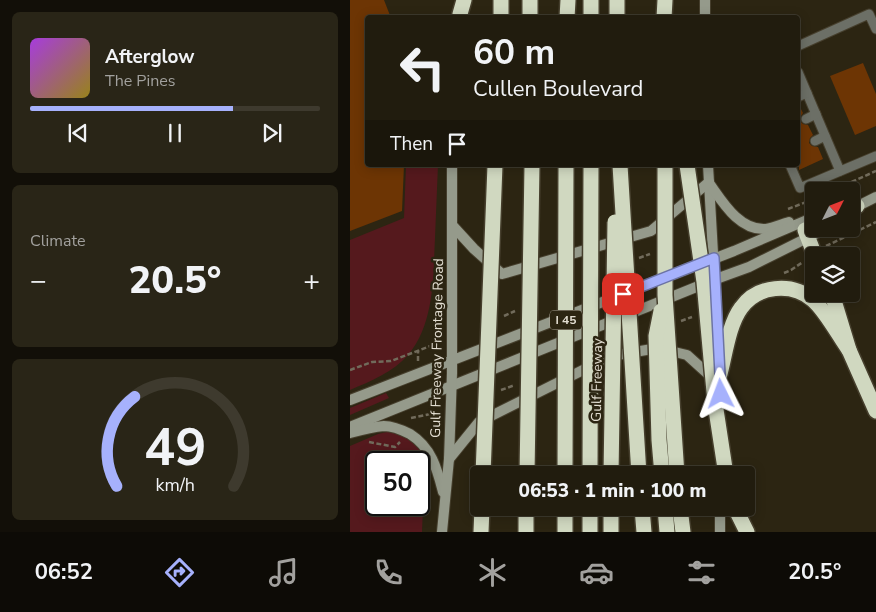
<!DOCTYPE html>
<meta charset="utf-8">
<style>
:root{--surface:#211c0e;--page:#292517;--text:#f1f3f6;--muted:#a2a19e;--line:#3e3a2e;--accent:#a6b1fc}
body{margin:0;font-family:"Nunito Sans",sans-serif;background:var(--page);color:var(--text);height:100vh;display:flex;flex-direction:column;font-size:19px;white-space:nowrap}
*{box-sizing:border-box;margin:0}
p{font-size:16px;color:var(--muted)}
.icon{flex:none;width:28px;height:28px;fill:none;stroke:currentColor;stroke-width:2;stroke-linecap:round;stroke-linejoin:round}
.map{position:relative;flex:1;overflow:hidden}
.drawer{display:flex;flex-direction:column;gap:12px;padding:12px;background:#120f08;width:350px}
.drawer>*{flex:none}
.guide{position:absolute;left:15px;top:15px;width:435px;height:152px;border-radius:5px;box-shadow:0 2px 12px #0003,0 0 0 1px var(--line);background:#211c0e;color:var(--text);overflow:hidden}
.needle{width:32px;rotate:48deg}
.fabs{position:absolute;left:455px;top:182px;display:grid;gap:10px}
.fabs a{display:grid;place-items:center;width:55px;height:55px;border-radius:5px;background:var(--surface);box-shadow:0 2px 12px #0003,0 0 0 1px var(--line);font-size:25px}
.speed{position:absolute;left:15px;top:451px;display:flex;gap:10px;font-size:25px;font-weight:700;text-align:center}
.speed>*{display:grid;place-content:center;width:65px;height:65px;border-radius:50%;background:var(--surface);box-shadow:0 2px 12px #0003,0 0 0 1px var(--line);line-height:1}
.speed .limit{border:2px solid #111;border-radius:8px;background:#fff;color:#111}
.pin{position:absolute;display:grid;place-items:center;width:42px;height:42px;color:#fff;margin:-21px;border-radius:10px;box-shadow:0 2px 8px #0006}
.me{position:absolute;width:55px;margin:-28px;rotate:357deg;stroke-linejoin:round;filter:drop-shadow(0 0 4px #0008)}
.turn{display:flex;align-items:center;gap:18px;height:105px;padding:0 25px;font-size:22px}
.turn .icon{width:65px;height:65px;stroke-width:2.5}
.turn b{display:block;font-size:35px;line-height:42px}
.then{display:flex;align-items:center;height:48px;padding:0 25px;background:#0003;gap:10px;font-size:19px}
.big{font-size:38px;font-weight:800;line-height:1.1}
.drawer .card{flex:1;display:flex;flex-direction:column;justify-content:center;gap:8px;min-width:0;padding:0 18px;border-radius:8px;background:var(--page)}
.drawer .dial{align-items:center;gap:0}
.dial svg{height:130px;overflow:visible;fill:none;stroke:var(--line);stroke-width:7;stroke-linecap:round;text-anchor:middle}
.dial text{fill:var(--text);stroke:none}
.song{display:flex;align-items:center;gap:15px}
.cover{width:60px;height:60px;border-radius:8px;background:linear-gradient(135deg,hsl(280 70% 55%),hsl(50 70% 35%))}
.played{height:5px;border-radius:2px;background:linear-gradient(90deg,var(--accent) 70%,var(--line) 70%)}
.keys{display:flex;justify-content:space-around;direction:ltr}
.heat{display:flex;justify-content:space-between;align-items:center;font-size:28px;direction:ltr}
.trip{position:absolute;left:120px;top:466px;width:285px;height:50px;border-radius:5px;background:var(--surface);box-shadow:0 2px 12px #0003,0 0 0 1px var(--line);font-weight:800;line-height:50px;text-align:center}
.tab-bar{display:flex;height:80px;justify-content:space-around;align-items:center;background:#0d0b06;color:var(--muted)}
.tab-bar .icon{width:35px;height:35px}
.tab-bar .on{color:var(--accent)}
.tab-bar b{font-size:22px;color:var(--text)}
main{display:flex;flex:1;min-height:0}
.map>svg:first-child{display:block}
.green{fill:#55191d;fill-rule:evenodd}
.building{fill:#6d3504}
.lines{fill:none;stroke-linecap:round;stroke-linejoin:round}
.lane-casing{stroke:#463f2d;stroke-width:11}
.secondary-casing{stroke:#463f2d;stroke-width:12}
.highway-casing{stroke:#463f2d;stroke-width:18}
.path{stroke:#716b5b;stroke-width:2.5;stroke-dasharray:5 2.5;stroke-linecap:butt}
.lane{stroke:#6c6f66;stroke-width:9}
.secondary{stroke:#959a8b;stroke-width:10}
.highway{stroke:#d0d8c0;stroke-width:15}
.highway-bridge-casing{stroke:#463f2d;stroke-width:18;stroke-linecap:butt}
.highway-bridge{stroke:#d0d8c0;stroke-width:15}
.route-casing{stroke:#6c73a4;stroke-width:12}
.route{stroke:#a6b1fc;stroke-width:9}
.labels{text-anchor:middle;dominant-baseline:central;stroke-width:5;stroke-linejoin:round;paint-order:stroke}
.shield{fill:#2c2512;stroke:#aca698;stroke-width:1}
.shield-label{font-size:12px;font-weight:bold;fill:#e3ded2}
.street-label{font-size:14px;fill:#e3ded2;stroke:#2c2512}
</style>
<main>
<section class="drawer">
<div class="card">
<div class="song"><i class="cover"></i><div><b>Afterglow</b><p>The Pines</p></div></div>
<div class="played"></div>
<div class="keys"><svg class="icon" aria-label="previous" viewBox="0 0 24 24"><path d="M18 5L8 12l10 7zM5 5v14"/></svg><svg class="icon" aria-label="pause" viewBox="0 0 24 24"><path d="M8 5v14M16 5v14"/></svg><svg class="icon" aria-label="next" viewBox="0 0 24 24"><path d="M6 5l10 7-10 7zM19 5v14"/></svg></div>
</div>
<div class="card"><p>Climate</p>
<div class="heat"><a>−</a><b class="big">20.5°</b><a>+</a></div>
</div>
<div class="card dial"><svg viewBox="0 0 100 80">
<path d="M14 69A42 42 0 1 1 86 69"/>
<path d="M14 69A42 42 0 0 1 25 14" stroke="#a6b1fc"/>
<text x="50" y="56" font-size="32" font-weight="700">49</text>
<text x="50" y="72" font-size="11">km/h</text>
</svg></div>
</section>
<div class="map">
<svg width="526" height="532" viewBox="0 0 526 532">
<rect width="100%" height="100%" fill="#2c2512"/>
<!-- green -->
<g class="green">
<path d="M 56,165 L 88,165 C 87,189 86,213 85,238 C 83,276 85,323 58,355 C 43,372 21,381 0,390 L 0,240 L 54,218 Z"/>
<polygon points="36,393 39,398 0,415 0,408"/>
<path d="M 45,430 L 69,445 L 75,457 L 72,532 L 0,532 L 0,446 L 28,434 ZM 26,462 L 69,462 L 69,505 L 26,505 Z"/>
</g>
<!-- building -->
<g class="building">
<polygon points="0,0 34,0 41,18 18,18 18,165 54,165 52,211 0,231"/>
<polygon points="513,63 526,94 526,126 505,135 480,76"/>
<polygon points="448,103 453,113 451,116 450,121 453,124 458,125 463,135 460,138 459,143 462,146 468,147 473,159 449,170"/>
</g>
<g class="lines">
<defs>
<g id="lane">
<polyline points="448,46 519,14 526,29"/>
<polyline points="448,72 490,171"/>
<polyline points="448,97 457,93"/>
<polyline points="456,119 466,114"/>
<polyline points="465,141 475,136"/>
<polyline points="440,165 450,188 526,156"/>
</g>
<g id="secondary">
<polyline points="355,0 355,18"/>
<polyline points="358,165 369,359"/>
<path d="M 359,183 C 372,201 389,231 416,229 C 423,228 432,224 439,222"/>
<polyline points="502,209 526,197"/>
<polyline points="102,225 124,249 152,274 301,231 359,182"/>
<polyline points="0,400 384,251 464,217"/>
<polyline points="0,427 366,279 399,267 475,229"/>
<path d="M 0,433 C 11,430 23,427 34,426 C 43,426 52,430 60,434 C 82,448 87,469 93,492"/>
<polyline points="99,459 129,422 261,356 308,348 337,355 358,374 362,380"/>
<polyline points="92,532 99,459 102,373 102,165"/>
<polyline points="370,532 370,508"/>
</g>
<g id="highway">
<polyline points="180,0 180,18"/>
<polyline points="110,14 114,0"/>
<polyline points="151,18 151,0"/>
<polyline points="217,18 218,0"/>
<polyline points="241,18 241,0"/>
<polyline points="267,18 267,0"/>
<polyline points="314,18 315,0"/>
<polyline points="501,209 507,206"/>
<polyline points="464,226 455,230 465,256"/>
<polyline points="482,294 499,350 526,411"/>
<path d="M 370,374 C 375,355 379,324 391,308 C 407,285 442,282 463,300 C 475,310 489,336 499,350"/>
<polyline points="292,508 294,532"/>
<polyline points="315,508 317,532"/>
<polyline points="330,508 333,532"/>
<polyline points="385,508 397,532"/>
<polyline points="131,532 132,508"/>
<polyline points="176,532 176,508"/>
<polyline points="215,532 215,508"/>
<polyline points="240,532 240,508"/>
<polyline points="261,532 261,508"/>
</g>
</defs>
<!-- lane casing -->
<use href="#lane" class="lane-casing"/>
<!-- secondary casing -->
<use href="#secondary" class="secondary-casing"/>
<!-- highway casing -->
<use href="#highway" class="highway-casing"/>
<!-- path -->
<g class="path">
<polyline points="481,191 526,171"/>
<polyline points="438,209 464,199"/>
<polyline points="476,246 526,222"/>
<polyline points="289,258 300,254"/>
<polyline points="434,273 441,270 453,262"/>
<polyline points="154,316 165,311"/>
<polyline points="331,321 342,317"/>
<polyline points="68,361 68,350"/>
<polyline points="0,370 22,362 41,361 91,342"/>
<polyline points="151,390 165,385"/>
<polyline points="61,418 90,412"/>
<polyline points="19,442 45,447 50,442"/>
</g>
<!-- lane -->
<use href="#lane" class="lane"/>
<!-- secondary -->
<use href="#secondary" class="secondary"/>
<!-- highway -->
<use href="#highway" class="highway"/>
<defs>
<g id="highway-bridge">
<polyline points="270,165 289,475"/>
<polyline points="315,165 315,295 327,475"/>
<polyline points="337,165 354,282 365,403 376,475"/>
<polyline points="311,311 306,336 309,440 312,475"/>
<polyline points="133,475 145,165"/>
<polyline points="177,475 182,165"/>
<polyline points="215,475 216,165"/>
<polyline points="240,475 241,165"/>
<polyline points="261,475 265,222"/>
</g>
</defs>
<!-- highway-bridge casing -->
<use href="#highway-bridge" class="highway-bridge-casing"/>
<!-- highway-bridge -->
<use href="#highway-bridge" class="highway-bridge"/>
</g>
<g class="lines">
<defs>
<polyline id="route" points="273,294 364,258 371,394"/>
</defs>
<!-- route casing -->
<use href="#route" class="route-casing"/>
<!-- route -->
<use href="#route" class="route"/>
</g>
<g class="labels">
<!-- shield labels -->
<rect class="shield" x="200" y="310.5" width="32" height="19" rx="4"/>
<g class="shield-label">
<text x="216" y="320">I 45</text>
</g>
<!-- street labels -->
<g class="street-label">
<text transform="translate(87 348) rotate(-89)">Gulf Freeway Frontage Road</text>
<text transform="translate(247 380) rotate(-89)">Gulf Freeway</text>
</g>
</g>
</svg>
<div class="fabs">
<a><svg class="needle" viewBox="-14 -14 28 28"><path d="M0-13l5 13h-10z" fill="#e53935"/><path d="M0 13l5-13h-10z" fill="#a2a19e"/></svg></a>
<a><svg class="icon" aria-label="layers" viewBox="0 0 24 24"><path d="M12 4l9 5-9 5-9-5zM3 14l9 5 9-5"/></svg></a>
</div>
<div class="speed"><div class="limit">50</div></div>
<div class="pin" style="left:273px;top:294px;background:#d93025"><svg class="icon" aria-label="arrive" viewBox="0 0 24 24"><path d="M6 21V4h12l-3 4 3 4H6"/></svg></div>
<svg class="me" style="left:371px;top:394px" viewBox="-20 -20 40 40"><path d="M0-17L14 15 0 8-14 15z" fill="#a6b1fc" stroke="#fff" stroke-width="4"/></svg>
<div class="trip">06:53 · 1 min · 100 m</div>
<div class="guide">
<div class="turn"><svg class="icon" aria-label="left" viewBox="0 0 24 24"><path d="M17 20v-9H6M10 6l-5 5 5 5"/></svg><div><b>60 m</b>Cullen Boulevard</div></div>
<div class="then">Then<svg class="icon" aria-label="arrive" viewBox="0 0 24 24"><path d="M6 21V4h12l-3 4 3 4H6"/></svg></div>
</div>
</div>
</main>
<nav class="tab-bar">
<b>06:52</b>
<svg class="icon on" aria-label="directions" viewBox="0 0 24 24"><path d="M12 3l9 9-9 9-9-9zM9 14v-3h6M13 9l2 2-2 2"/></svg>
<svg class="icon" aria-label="music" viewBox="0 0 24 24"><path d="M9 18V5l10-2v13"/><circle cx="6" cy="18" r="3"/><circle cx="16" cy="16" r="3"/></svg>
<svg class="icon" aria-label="phone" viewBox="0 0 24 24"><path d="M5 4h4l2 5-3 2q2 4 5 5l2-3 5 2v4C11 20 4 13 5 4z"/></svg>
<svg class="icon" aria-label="climate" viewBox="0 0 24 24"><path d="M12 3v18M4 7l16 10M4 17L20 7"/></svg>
<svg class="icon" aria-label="car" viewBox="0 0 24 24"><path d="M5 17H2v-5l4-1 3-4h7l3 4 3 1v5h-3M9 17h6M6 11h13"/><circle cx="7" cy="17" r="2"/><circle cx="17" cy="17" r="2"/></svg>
<svg class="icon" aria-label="filters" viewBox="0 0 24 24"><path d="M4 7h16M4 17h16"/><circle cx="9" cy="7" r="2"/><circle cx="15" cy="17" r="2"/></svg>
<b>20.5°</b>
</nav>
